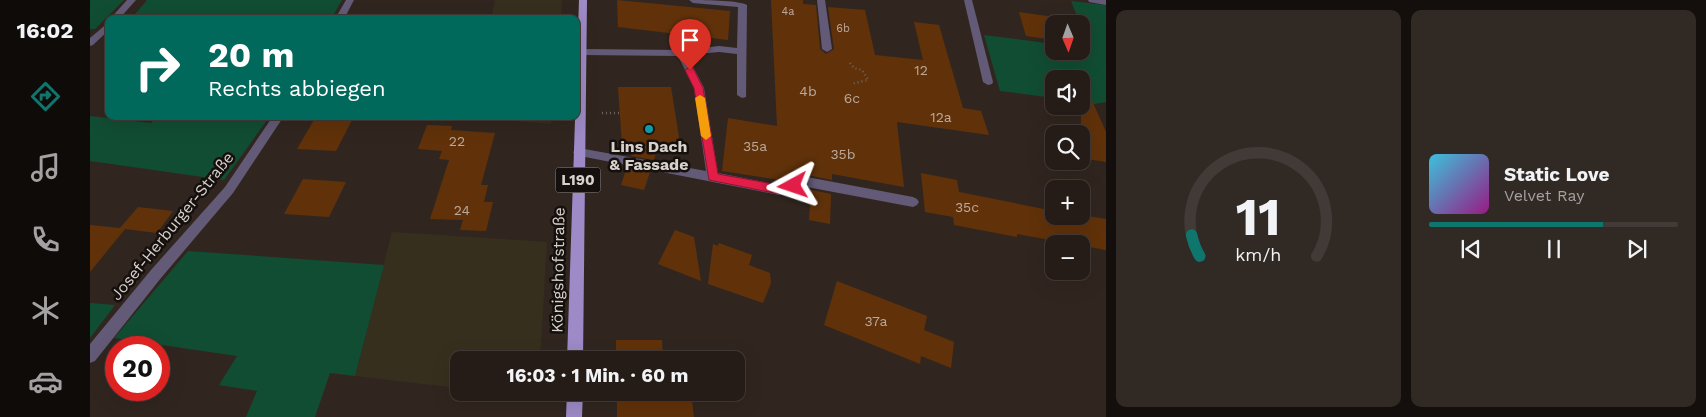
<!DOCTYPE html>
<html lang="de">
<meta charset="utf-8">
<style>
:root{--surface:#251c17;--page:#312924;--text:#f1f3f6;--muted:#a3a1a1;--line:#423a36;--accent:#0f766e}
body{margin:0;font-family:"Work Sans",sans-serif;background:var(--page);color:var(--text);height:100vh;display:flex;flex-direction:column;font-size:19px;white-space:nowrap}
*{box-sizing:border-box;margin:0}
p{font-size:16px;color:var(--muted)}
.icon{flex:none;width:28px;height:28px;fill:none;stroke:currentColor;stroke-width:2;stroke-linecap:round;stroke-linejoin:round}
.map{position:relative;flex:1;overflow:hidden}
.panel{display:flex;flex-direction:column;gap:10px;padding:10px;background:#140f0d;width:600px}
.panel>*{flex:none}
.banner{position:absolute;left:15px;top:15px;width:475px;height:105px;border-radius:10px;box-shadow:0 5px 20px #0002,0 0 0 1px var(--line);background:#00695c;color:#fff;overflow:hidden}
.needle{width:32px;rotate:178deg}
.fabs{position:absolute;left:955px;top:15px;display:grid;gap:10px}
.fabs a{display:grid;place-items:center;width:45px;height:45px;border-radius:10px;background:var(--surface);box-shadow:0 5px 20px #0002,0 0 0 1px var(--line);font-size:25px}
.speed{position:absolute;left:15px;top:336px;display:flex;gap:10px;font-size:25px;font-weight:700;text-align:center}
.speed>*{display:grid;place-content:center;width:65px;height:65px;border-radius:50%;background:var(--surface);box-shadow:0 5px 20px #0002,0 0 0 1px var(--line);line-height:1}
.speed .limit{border:8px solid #d22;background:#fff;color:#111}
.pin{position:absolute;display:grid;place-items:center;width:42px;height:42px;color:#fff;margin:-51px -21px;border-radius:50% 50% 50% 0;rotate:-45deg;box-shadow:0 0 5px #0007}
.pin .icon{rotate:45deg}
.me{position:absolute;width:55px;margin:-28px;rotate:265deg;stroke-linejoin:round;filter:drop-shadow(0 0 4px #0008)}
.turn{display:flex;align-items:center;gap:18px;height:105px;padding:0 20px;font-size:22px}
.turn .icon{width:65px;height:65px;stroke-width:2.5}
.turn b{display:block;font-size:35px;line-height:42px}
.panel .card{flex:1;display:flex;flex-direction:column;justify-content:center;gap:8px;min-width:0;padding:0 18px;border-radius:10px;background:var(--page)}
.panel .dial{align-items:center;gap:0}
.dial svg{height:130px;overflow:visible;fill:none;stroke:var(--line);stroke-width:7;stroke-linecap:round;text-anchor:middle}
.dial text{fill:var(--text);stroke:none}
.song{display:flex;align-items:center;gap:15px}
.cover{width:60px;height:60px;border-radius:8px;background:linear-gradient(135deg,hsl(190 70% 55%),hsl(310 70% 35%))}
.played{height:5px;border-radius:2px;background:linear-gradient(90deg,var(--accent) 70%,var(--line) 70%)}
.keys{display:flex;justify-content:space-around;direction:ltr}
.panel .tiles{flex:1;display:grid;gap:10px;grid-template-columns:repeat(2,1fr)}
.trip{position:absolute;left:360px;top:351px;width:295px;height:50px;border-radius:10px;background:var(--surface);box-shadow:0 5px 20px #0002,0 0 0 1px var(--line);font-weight:700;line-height:50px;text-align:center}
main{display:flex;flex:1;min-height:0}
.dock{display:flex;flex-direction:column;width:90px;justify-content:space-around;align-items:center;background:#0f0b09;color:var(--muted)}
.dock .icon{width:35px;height:35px}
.dock .selected{color:var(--accent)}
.dock b{font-size:22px;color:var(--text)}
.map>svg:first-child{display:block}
.commercial{fill:#372f1e}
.green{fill:#114d33}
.building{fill:#61320a}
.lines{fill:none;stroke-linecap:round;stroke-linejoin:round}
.path{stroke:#6d645d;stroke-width:2.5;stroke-dasharray:1 3;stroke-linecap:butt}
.service{fill:#635a77;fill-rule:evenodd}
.minor{fill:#635a77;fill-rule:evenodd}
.primary{fill:#9d8ac6;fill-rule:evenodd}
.route{fill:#e11d48;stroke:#92132f}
.slow{fill:#f59e0b}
.culture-dot{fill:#0f9aa8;stroke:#15100d;stroke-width:2}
.labels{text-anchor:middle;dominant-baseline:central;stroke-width:5;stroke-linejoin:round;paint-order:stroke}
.far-number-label{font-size:11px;fill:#baa89b}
.number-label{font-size:14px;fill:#baa89b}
.shield{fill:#15100d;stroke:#9d9692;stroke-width:1}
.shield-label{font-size:15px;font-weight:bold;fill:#d7d0cb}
.poi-label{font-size:16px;font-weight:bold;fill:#d7d0cb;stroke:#15100d}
.street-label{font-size:16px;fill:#d7d0cb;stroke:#15100d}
</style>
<main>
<nav class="dock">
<b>16:02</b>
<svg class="icon selected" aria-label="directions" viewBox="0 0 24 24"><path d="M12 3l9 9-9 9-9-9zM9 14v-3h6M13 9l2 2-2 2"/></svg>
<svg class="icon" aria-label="music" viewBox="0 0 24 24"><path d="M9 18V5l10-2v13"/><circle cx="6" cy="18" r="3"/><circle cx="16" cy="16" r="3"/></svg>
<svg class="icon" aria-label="phone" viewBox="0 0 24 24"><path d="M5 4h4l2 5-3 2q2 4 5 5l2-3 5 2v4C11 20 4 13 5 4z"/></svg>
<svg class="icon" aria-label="climate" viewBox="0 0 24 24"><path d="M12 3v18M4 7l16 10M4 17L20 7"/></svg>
<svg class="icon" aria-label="car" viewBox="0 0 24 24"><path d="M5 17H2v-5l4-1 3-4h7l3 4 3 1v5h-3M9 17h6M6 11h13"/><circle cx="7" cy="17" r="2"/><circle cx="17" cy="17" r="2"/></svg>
</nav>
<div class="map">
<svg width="1016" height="417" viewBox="0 0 1016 417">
<rect width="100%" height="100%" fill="#31261f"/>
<!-- commercial -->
<g class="commercial">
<polygon points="405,0 472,0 471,19 401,19"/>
<polygon points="366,116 462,116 461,124"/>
<polygon points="302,232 457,242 450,360 369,360 369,388 265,376"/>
</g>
<!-- green -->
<g class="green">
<polygon points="0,0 34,0 5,29 0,29"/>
<polygon points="57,0 252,0 241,19 41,19"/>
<polygon points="981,1 1016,5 1016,102 1004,104 991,102 991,79 964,79 964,98 910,91 894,35 964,44 964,51 991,51 991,48 1000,49"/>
<polygon points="0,116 61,123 67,116 180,116 134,180 0,161"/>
<polygon points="98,251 294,265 265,376 240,373 225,417 156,417 167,391 129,385 147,356 24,338"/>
<polygon points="0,303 25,305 0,338"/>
</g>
<!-- building -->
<g class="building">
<polygon points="527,0 640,11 638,40 528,27"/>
<polygon points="681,0 713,0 713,4 726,5 730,49 736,54 744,49 738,7 775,10 785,55 833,60 824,22 849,25 873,108 891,111 899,135 807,122 814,187 742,174 742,180 717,175 696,181 632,171 638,118 687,126"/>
<polygon points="929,12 964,17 964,40 936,36"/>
<polygon points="991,76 1016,132 1016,162 991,158"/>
<polygon points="528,87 581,87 590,144 568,145 564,160 541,156 545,145 532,145"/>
<polygon points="225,118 262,120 246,151 207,149"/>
<polygon points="337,125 362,126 361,130 405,133 391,185 398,185 394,202 403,202 396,231 370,230 373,220 340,219 359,160 349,159 352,151 328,149"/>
<polygon points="537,167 560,172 554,190 531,185"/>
<polygon points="831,173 867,180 869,192 964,211 964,216 991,215 1016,219 1016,250 927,234 927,237 864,225 863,217 835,212"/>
<polygon points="213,179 256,182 239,217 194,214"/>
<polygon points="721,190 741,194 740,224 719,220"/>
<polygon points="48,207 83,211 67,233 35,229 0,272 0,225 30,228"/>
<polygon points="585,230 604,237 611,281 568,264"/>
<polygon points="629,243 662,255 659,265 680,273 681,283 673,303 618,284 623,244 628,246"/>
<polygon points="747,281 837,316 834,330 864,342 861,368 831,356 830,364 734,325"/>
<polygon points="526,340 572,340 573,360 526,360"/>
<polygon points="527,392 601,392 604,417 527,417"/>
</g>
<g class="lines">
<!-- path -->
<g class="path">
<polyline points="760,63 764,68 772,70 778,80 761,84"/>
<polyline points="512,113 530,113"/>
</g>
<!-- service -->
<g class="service">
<path d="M 599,0 C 612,0 647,0 657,5 L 656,97 L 652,98 L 647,95 L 647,54 L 629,52 L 597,55 L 614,88 L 628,173 L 689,185 L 717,177 L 823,197 L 827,199 L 829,202 L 827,205 L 823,207 L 717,187 L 689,195 L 485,155 L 483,152 L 489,148 L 616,171 L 604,88 L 588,56 L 491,55 L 486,52 L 491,49 L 592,50 L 629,46 L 647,48 L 648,7 L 603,3 Z"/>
<polygon points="727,0 735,0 742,49 737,52 732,49"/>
<polygon points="874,0 882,0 903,82 902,84 898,85 893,82"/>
</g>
<!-- minor -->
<g class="minor">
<polygon points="37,0 46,0 29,19 20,19"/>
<polygon points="256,0 264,0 254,19 245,19"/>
<polygon points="998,0 1016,0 1016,5 999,2"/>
<polygon points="19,22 19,30 3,45 0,46 0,38"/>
<polygon points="183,116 194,116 143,193 71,278 5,361 0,363 0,344 61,270 135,187"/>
</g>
<!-- primary -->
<g class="primary">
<polygon points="489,0 497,0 493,360 477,360"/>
<polygon points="477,392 493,392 492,417 476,417"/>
</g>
</g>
<!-- route -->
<polygon class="route" points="600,67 603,68 613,88 628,174 689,185 703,181 709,186 707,189 689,194 619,180 604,88 595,70"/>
<!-- slow -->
<polygon class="slow" points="610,95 615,98 621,136 616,140 611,136 605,98"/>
<!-- markers -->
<circle class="culture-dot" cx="559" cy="129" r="5"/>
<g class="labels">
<!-- far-number labels -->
<g class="far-number-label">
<text x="698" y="11">4a</text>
<text x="753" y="28">6b</text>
</g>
<!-- number labels -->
<g class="number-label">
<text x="831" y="70">12</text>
<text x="718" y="91">4b</text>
<text x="762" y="98">6c</text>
<text x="851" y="117">12a</text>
<text x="367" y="141">22</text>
<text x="665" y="146">35a</text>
<text x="753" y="154">35b</text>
<text x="877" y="207">35c</text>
<text x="372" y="210">24</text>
<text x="786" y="321">37a</text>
</g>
<!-- shield labels -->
<rect class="shield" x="465.5" y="167.5" width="45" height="25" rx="4"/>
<g class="shield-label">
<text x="488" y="180">L190</text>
</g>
<!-- poi labels -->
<g class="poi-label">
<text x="559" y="146">Lins Dach<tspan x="559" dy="18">&amp; Fassade</tspan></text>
</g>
<!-- street labels -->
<g class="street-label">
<text transform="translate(82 226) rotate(-51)">Josef-Herburger-Straße</text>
<text transform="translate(468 270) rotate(-89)">Königshofstraße</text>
</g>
</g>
</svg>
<div class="fabs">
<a><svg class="needle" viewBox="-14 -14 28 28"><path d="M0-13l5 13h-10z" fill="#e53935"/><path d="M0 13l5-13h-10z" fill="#a3a1a1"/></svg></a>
<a><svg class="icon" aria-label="sound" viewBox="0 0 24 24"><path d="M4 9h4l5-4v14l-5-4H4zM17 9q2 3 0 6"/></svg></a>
<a><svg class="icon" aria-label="search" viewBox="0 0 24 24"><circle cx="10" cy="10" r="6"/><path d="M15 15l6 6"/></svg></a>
<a>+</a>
<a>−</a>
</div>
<div class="speed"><div class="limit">20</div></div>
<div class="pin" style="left:600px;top:70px;background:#d93025"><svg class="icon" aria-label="arrive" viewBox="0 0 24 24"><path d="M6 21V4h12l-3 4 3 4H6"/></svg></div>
<svg class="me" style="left:703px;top:186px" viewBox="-20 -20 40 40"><path d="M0-17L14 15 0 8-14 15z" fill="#e11d48" stroke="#fff" stroke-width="4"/></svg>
<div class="trip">16:03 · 1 Min. · 60 m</div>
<div class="banner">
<div class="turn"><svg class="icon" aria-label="right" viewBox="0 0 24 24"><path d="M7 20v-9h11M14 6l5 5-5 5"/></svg><div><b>20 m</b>Rechts abbiegen</div></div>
</div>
</div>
<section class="panel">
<div class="tiles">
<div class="card dial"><svg viewBox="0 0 100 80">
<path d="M14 69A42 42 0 1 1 86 69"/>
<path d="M14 69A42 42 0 0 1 9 56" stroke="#0f766e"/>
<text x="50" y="56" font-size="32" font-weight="700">11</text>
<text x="50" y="72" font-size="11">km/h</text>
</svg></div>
<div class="card">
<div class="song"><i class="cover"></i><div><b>Static Love</b><p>Velvet Ray</p></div></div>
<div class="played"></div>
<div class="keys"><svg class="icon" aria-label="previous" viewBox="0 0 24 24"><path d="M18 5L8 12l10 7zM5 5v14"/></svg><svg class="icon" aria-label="pause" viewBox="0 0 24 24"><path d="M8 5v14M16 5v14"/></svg><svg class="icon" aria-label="next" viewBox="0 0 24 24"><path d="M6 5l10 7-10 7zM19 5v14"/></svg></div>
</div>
</div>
</section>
</main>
